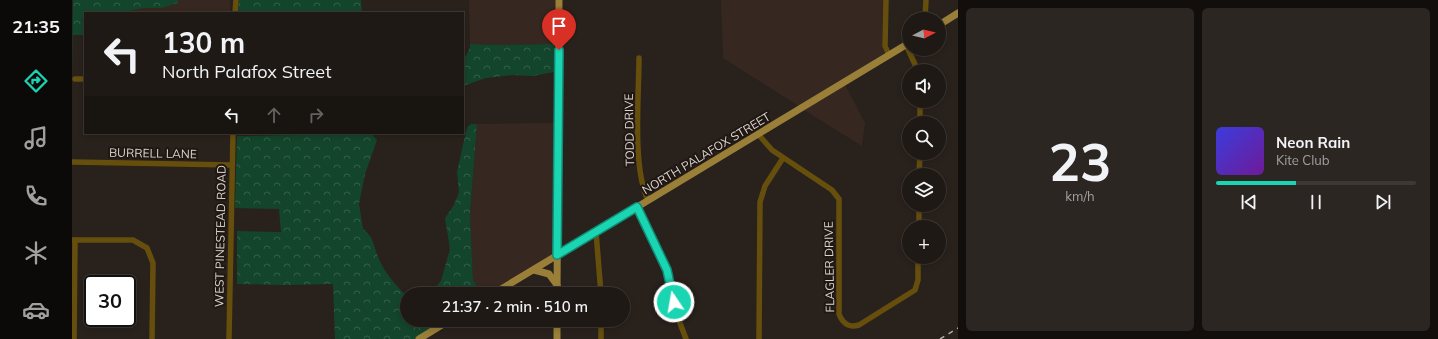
<!DOCTYPE html>
<meta charset="utf-8">
<style>
:root{--surface:#1f1915;--page:#2c2622;--text:#f1f3f6;--muted:#a1a0a0;--line:#3c3834;--accent:#1ad5b2}
body{margin:0;font-family:Mulish,sans-serif;background:var(--page);color:var(--text);height:100vh;display:flex;flex-direction:column;font-size:15px;white-space:nowrap}
*{box-sizing:border-box;margin:0}
p{font-size:13px;color:var(--muted)}
.icon{flex:none;width:22px;height:22px;fill:none;stroke:currentColor;stroke-width:2;stroke-linecap:round;stroke-linejoin:round}
.map{position:relative;flex:1;overflow:hidden}
.details{display:flex;flex-direction:column;gap:8px;padding:8px;background:#110e0c;width:480px}
.details>*{flex:none}
.guide{position:absolute;left:12px;top:12px;width:380px;height:122px;border-radius:0px;box-shadow:0 2px 6px #0003,0 0 0 1px var(--line);background:#1f1915;color:var(--text);overflow:hidden}
.needle{width:26px;rotate:83deg}
.buttons{position:absolute;left:830px;top:12px;display:grid;gap:8px}
.buttons a{display:grid;place-items:center;width:44px;height:44px;border-radius:50%;background:var(--surface);box-shadow:0 2px 6px #0003,0 0 0 1px var(--line);font-size:20px}
.speed{position:absolute;left:12px;top:275px;display:flex;gap:8px;font-size:20px;font-weight:700;text-align:center}
.speed>*{display:grid;place-content:center;width:52px;height:52px;border-radius:50%;background:var(--surface);box-shadow:0 2px 6px #0003,0 0 0 1px var(--line);line-height:1}
.speed .limit{border:2px solid #111;border-radius:6px;background:#fff;color:#111}
.pin{position:absolute;display:grid;place-items:center;width:34px;height:34px;color:#fff;margin:-41px -17px;border-radius:50% 50% 50% 0;rotate:-45deg;box-shadow:0 0 4px #0007}
.pin .icon{rotate:45deg}
.me{position:absolute;width:44px;margin:-22px;rotate:348deg;stroke-linejoin:round;filter:drop-shadow(0 0 3px #0008)}
.turn{display:flex;align-items:center;gap:14px;height:84px;padding:0 12px;font-size:18px}
.turn .icon{width:52px;height:52px;stroke-width:2.5}
.turn b{display:block;font-size:28px;line-height:34px}
.lanes{display:flex;align-items:center;height:38px;padding:0 12px;background:#0003;justify-content:center;gap:20px;direction:ltr}
.lanes .off{opacity:.35}
.details .widget{flex:1;display:flex;flex-direction:column;justify-content:center;gap:6px;min-width:0;padding:0 14px;border-radius:6px;background:var(--page)}
.details .dial{align-items:center;gap:0}
.dial b{font-size:52px;line-height:1}
.song{display:flex;align-items:center;gap:12px}
.cover{width:48px;height:48px;border-radius:6px;background:linear-gradient(135deg,hsl(240 70% 55%),hsl(280 70% 35%))}
.played{height:4px;border-radius:2px;background:linear-gradient(90deg,var(--accent) 40%,var(--line) 40%)}
.keys{display:flex;justify-content:space-around;direction:ltr}
.details .tiles{flex:1;display:grid;gap:8px;grid-template-columns:repeat(2,1fr)}
.trip{position:absolute;left:328px;top:287px;width:230px;height:40px;border-radius:20px;background:var(--surface);box-shadow:0 2px 6px #0003,0 0 0 1px var(--line);font-weight:600;line-height:40px;text-align:center}
main{display:flex;flex:1;min-height:0}
.tabs{display:flex;flex-direction:column;width:72px;justify-content:space-around;align-items:center;background:#0c0a08;color:var(--muted)}
.tabs .icon{width:28px;height:28px}
.tabs .selected{color:var(--accent)}
.tabs b{font-size:18px;color:var(--text)}
.map>svg:first-child{display:block}
.built{fill:#362820}
.forest{fill:url(#forest-crowns)}
.lines{fill:none;stroke-linecap:round;stroke-linejoin:round}
.minor{stroke:#664f0d;stroke-width:5.5}
.major{stroke:#9a7f38;stroke-width:7}
.rail{stroke:#b2aca8;stroke-width:1.5;stroke-dasharray:5 5;stroke-linecap:butt}
.route-casing{stroke:#118a74;stroke-width:10}
.route{stroke:#1ad5b2;stroke-width:7}
.labels{text-anchor:middle;dominant-baseline:central;stroke-width:4;stroke-linejoin:round;paint-order:stroke}
.street-label{font-size:12px;fill:#dbd5d2;stroke:#201713}
</style>
<main>
<nav class="tabs">
<b>21:35</b>
<svg class="icon selected" aria-label="directions" viewBox="0 0 24 24"><path d="M12 3l9 9-9 9-9-9zM9 14v-3h6M13 9l2 2-2 2"/></svg>
<svg class="icon" aria-label="music" viewBox="0 0 24 24"><path d="M9 18V5l10-2v13"/><circle cx="6" cy="18" r="3"/><circle cx="16" cy="16" r="3"/></svg>
<svg class="icon" aria-label="phone" viewBox="0 0 24 24"><path d="M5 4h4l2 5-3 2q2 4 5 5l2-3 5 2v4C11 20 4 13 5 4z"/></svg>
<svg class="icon" aria-label="climate" viewBox="0 0 24 24"><path d="M12 3v18M4 7l16 10M4 17L20 7"/></svg>
<svg class="icon" aria-label="car" viewBox="0 0 24 24"><path d="M5 17H2v-5l4-1 3-4h7l3 4 3 1v5h-3M9 17h6M6 11h13"/><circle cx="7" cy="17" r="2"/><circle cx="17" cy="17" r="2"/></svg>
</nav>
<div class="map">
<svg width="886" height="339" viewBox="0 0 886 339">
<defs>
<pattern id="forest-crowns" width="20" height="18" patternUnits="userSpaceOnUse"><rect width="20" height="18" fill="#13452c"/><path d="M2 6a3 3 0 1 1 6 0M12 15a3 3 0 1 1 6 0" fill="none" stroke="#355f4a"/></pattern>
</defs>
<rect width="100%" height="100%" fill="#29211c"/>
<!-- built -->
<g class="built">
<polygon points="106,0 158,0 158,13 58,13 57,11 72,8 90,8 106,3"/>
<polygon points="397,0 483,0 482,44 429,45 398,44"/>
<polygon points="649,0 811,0 810,47 813,54 727,106 651,58"/>
<polygon points="773,85 793,123 790,146 732,110"/>
<polygon points="482,123 481,255 416,294 410,294 401,280 398,213 405,124"/>
</g>
<!-- forest -->
<g class="forest">
<polygon points="1,0 106,0 106,3 90,8 72,8 57,11 58,13 13,13 13,35 1,35 0,80"/>
<polygon points="167,0 289,0 290,13 166,13"/>
<polygon points="398,44 429,45 482,44 482,72 461,76 441,75 414,78 391,86 391,61 398,48"/>
<polygon points="399,124 405,124 398,213 401,280 410,294 357,294 369,281 378,249 373,218 382,205 387,192 385,172 395,127"/>
<path d="M 221,133 L 299,133 L 305,140 L 293,174 L 287,204 L 291,229 C 303,238 301,246 307,259 C 313,274 325,286 335,297 L 335,320 L 373,320 L 342,339 L 263,339 L 261,284 L 211,285 L 165,284 L 165,231 L 209,232 L 207,209 L 163,208 L 165,136 L 221,135 Z"/>
</g>
<g class="lines">
<!-- minor -->
<g class="minor">
<polyline points="814,0 813,46 817,55"/>
<polyline points="163,13 164,0"/>
<polyline points="853,19 854,0"/>
<polyline points="834,45 846,71"/>
<path d="M 567,58 C 567,96 560,167 576,200"/>
<polyline points="3,79 13,79"/>
<polyline points="848,123 848,101"/>
<path d="M 686,134 L 700,150 L 760,190 L 767,199 L 767,314 C 771,324 777,328 787,325 L 843,290 L 846,280 L 846,257"/>
<polyline points="1,162 160,165"/>
<polyline points="847,175 848,153"/>
<polyline points="565,207 595,270 605,315 614,339"/>
<polyline points="847,227 847,205"/>
<polyline points="524,232 529,294"/>
<polyline points="0,240 61,240 75,248 81,263 80,339"/>
<polyline points="529,320 529,339"/>
<polyline points="2,339 3,240"/>
<polyline points="157,339 161,133"/>
<polyline points="687,339 688,202 693,186 711,158"/>
</g>
<!-- major -->
<g class="major">
<polyline points="867,25 886,13"/>
<polyline points="462,270 477,274 485,285"/>
<polyline points="421,294 837,43"/>
<polyline points="485,294 487,0"/>
<polyline points="485,320 485,339"/>
<polyline points="347,339 378,320"/>
</g>
<!-- rail -->
<polyline class="rail" points="868,339 886,328"/>
</g>
<g class="lines">
<defs>
<polyline id="route" points="487,50 485,255 565,207 595,270 602,302"/>
</defs>
<!-- route casing -->
<use href="#route" class="route-casing"/>
<!-- route -->
<use href="#route" class="route"/>
</g>
<g class="labels">
<!-- street labels -->
<g class="street-label">
<text transform="translate(557 130) rotate(-91)">TODD DRIVE</text>
<text transform="translate(81 153) rotate(1)">BURRELL LANE</text>
<text transform="translate(634 153) rotate(-31)">NORTH PALAFOX STREET</text>
<text transform="translate(148 236) rotate(-89)">WEST PINESTEAD ROAD</text>
<text transform="translate(757 267) rotate(-91)">FLAGLER DRIVE</text>
</g>
</g>
</svg>
<div class="buttons">
<a><svg class="needle" viewBox="-14 -14 28 28"><path d="M0-13l5 13h-10z" fill="#e53935"/><path d="M0 13l5-13h-10z" fill="#a1a0a0"/></svg></a>
<a><svg class="icon" aria-label="sound" viewBox="0 0 24 24"><path d="M4 9h4l5-4v14l-5-4H4zM17 9q2 3 0 6"/></svg></a>
<a><svg class="icon" aria-label="search" viewBox="0 0 24 24"><circle cx="10" cy="10" r="6"/><path d="M15 15l6 6"/></svg></a>
<a><svg class="icon" aria-label="layers" viewBox="0 0 24 24"><path d="M12 4l9 5-9 5-9-5zM3 14l9 5 9-5"/></svg></a>
<a>+</a>
</div>
<div class="speed"><div class="limit">30</div></div>
<div class="pin" style="left:487px;top:50px;background:#d93025"><svg class="icon" aria-label="arrive" viewBox="0 0 24 24"><path d="M6 21V4h12l-3 4 3 4H6"/></svg></div>
<svg class="me" style="left:602px;top:302px" viewBox="-20 -20 40 40"><circle r="17" fill="#1ad5b2" stroke="#fff" stroke-width="3"/><path d="M0-11L8 9 0 5-8 9z" fill="#fff"/></svg>
<div class="trip">21:37 · 2 min · 510 m</div>
<div class="guide">
<div class="turn"><svg class="icon" aria-label="left" viewBox="0 0 24 24"><path d="M17 20v-9H6M10 6l-5 5 5 5"/></svg><div><b>130 m</b>North Palafox Street</div></div>
<div class="lanes"><svg class="icon" aria-label="left" viewBox="0 0 24 24"><path d="M17 20v-9H6M10 6l-5 5 5 5"/></svg><svg class="icon off" aria-label="ahead" viewBox="0 0 24 24"><path d="M12 20V5M6 11l6-6 6 6"/></svg><svg class="icon off" aria-label="right" viewBox="0 0 24 24"><path d="M7 20v-9h11M14 6l5 5-5 5"/></svg></div>
</div>
</div>
<section class="details">
<div class="tiles">
<div class="widget dial"><b>23</b><p>km/h</p></div>
<div class="widget">
<div class="song"><i class="cover"></i><div><b>Neon Rain</b><p>Kite Club</p></div></div>
<div class="played"></div>
<div class="keys"><svg class="icon" aria-label="previous" viewBox="0 0 24 24"><path d="M18 5L8 12l10 7zM5 5v14"/></svg><svg class="icon" aria-label="pause" viewBox="0 0 24 24"><path d="M8 5v14M16 5v14"/></svg><svg class="icon" aria-label="next" viewBox="0 0 24 24"><path d="M6 5l10 7-10 7zM19 5v14"/></svg></div>
</div>
</div>
</section>
</main>
